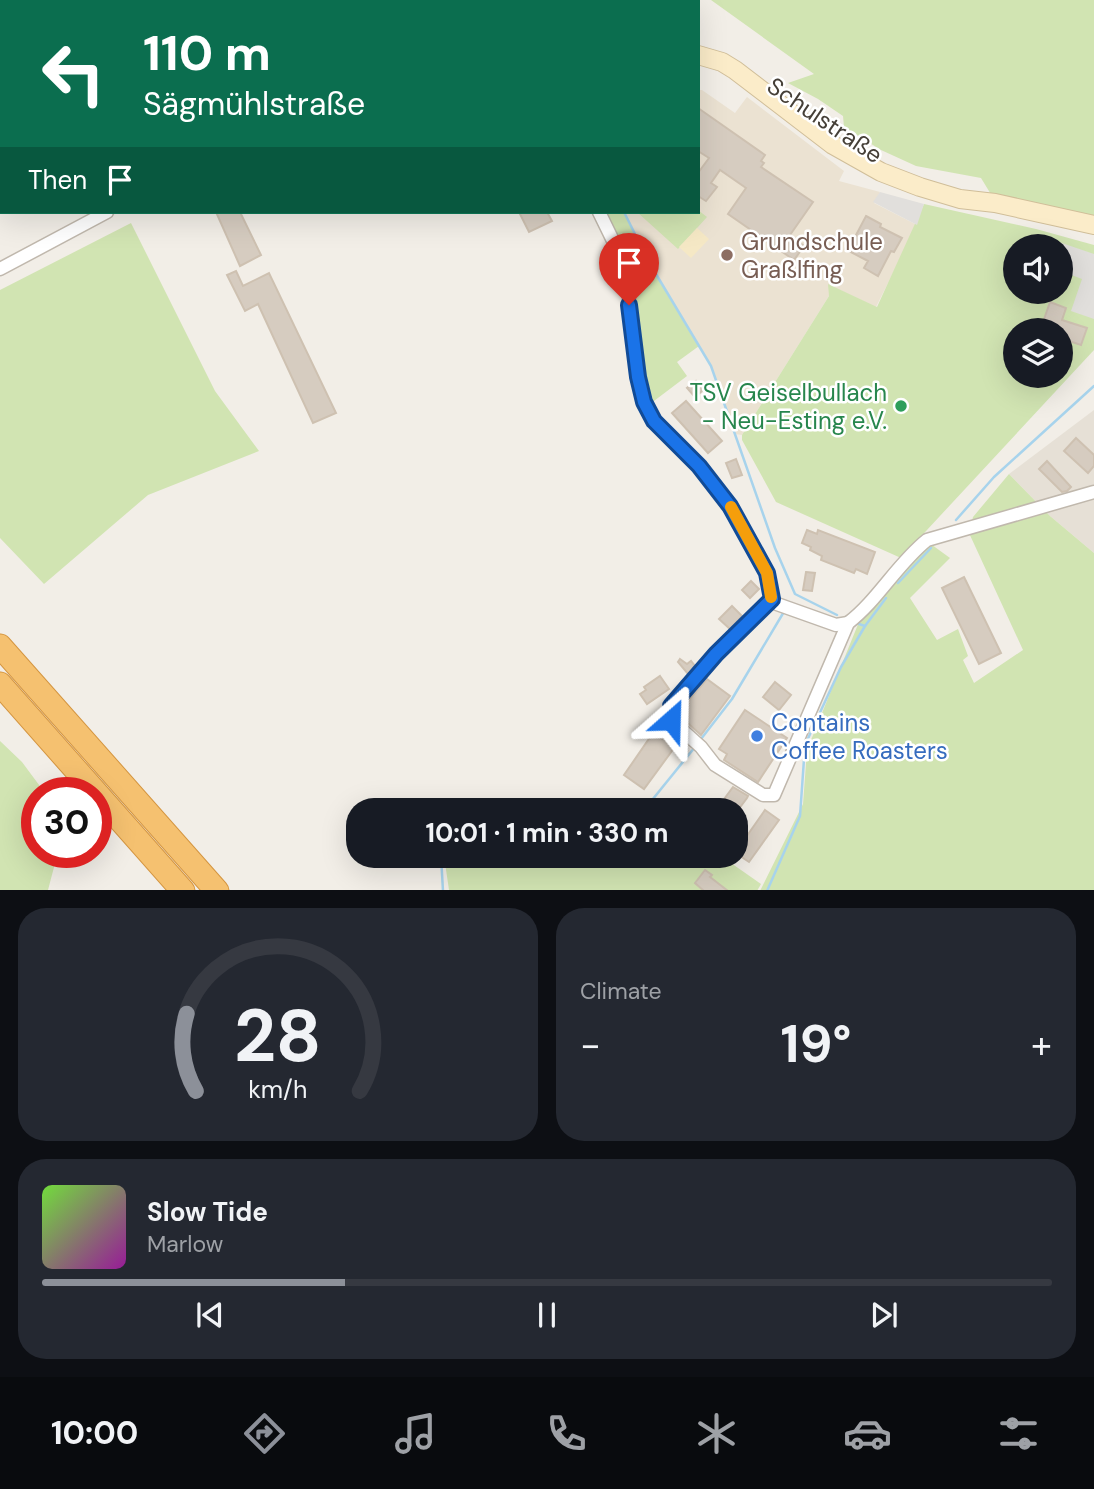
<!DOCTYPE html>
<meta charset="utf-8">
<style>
:root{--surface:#171b24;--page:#242831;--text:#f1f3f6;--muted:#9ea1a6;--line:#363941;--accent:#8c9099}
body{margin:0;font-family:"DM Sans",sans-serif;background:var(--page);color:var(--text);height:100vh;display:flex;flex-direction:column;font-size:26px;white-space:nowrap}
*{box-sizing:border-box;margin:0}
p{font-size:23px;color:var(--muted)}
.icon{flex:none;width:38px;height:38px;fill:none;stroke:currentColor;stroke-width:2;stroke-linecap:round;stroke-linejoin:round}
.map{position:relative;height:890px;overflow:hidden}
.drawer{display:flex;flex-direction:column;gap:18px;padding:18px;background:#0d0f14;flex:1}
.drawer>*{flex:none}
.top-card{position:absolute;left:0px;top:0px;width:700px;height:214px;box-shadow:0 7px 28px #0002;background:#0b6e4f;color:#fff;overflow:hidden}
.tools{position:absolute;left:1003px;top:234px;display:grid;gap:14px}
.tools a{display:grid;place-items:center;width:70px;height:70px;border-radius:50%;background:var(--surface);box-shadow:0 7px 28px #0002;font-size:35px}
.speed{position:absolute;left:21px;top:777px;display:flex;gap:14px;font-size:35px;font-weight:700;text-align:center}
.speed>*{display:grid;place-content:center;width:91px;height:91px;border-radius:50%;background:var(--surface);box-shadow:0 7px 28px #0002;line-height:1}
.speed .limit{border:10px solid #d22;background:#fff;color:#111}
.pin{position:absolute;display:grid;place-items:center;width:60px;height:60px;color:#fff;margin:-72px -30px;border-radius:50% 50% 50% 0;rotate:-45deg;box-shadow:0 0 7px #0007}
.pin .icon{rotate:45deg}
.me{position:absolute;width:77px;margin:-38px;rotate:25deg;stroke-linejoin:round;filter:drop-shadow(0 0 5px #0008)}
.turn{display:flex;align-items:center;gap:24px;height:147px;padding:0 28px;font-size:32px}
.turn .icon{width:91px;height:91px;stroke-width:2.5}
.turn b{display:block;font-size:49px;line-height:60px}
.then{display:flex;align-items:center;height:66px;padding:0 28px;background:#0003;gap:14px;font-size:26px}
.big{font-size:52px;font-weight:700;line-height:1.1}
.drawer .tile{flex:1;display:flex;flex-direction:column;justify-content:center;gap:10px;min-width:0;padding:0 24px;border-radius:28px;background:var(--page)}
.drawer .dial{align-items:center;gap:0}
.dial svg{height:182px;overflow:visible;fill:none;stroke:var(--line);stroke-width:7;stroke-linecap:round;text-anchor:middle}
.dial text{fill:var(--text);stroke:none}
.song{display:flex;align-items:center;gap:21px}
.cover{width:84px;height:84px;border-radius:10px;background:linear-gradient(135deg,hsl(100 70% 55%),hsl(300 70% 35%))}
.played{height:7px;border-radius:4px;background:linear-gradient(90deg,var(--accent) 30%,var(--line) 30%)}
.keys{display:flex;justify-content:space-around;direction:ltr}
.heat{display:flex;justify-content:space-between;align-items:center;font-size:38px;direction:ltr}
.drawer .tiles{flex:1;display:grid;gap:18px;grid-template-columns:1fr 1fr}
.tile:last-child{grid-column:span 2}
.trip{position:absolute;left:346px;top:798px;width:402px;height:70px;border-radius:28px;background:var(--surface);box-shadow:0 7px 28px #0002;font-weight:700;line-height:70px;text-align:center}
.menu{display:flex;height:112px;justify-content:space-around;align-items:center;background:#090b0e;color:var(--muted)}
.menu .icon{width:49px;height:49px}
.menu .current{color:var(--accent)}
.menu b{font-size:32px;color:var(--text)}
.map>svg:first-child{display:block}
.residential{fill:#e6e0d6}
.education{fill:#ebe2d2}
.green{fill:#d1e4b2;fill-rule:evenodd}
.sand{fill:#f5e8c5}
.parking{fill:#e1dfdc}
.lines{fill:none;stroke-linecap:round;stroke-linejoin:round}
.stream{stroke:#a7d3ec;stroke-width:2.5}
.building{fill:#d6ccc0;stroke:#cec1b1;stroke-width:2}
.street-casing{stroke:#c0b8ad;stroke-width:15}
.secondary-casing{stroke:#d0be99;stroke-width:20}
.highway-casing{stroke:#d49540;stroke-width:25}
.street{stroke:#fff;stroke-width:12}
.secondary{stroke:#fbecc9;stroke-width:18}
.highway{stroke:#f5c170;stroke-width:23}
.route-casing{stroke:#114b97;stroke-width:18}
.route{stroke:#1a73e8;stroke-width:12}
.slow{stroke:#f59e0b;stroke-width:12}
.education-dot{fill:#8d6e63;stroke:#fff;stroke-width:2.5}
.leisure-dot{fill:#2e9e5b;stroke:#fff;stroke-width:2.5}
.shop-dot{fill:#3f7fe0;stroke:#fff;stroke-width:2.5}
.labels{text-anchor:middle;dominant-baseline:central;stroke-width:5;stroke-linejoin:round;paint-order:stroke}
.street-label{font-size:24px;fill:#453f37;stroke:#fff}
.education-label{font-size:24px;fill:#785e54;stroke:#fff;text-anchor:start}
.leisure-label{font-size:24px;fill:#27864d;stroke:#fff;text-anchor:end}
.shop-label{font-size:24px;fill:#366cbe;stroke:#fff;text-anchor:start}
</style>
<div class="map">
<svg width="1094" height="891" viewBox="0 0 1094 891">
<rect width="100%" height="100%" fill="#f2eee7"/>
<!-- residential -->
<polygon class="residential" points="1094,410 1094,553 1050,516 1009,474"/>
<!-- education -->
<polygon class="education" points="698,90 702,90 735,113 747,97 844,171 839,181 880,192 874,203 917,225 876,307 829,285 829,296 742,435 735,434 711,366 650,264 624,212 698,212"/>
<!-- green -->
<g class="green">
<polygon points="711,0 1094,0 1094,217 992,196 981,178 916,166 881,150 844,127 843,116 818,99 788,83 814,74"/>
<path d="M 924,204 L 1036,229 L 1094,245 L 1094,350 L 901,558 L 776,502 L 742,440 L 742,435 L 829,296 L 828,284 L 877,307 ZM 1015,247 L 1060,247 L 1060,292 L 1015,292 ZM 1015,331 L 1060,331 L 1060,376 L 1015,376 Z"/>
<polygon points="698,210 707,217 678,249 637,212 698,212"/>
<polygon points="599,212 624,212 650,264 699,346 677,362 687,376 646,407 627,281"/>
<polygon points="131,223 215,391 259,451 148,495 44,584 0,538 0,290"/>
<polygon points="1009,474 1050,516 1094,553 1094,890 760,891 803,804 807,750 861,617 928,542 950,558 910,598 937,640 958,629 968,656 963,660 974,683 1023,650 969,533 973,517"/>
<polygon points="0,741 22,762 45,793 37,793 37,852 58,852 48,890 0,890"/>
<polygon points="444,856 721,856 761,884 757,891 449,890"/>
</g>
<!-- sand -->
<polygon class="sand" points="697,228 709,239 691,258 679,247"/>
<!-- parking -->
<g class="parking">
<polygon points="880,192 924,204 917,225 873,202"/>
<polygon points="1053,240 1094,254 1094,319 1071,311 1082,279 1061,271 1060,247 1051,247"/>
</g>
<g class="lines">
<!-- stream -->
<g class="stream">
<polyline points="624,212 650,264 711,366 775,548 795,594 837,615"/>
<polyline points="956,520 994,477 1094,386"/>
<polyline points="898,583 931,548"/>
<polyline points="865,626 886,598"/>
<polyline points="701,739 732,699 785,610"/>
<polyline points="542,810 557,806 567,810"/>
<polyline points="644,810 695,747"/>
<polyline points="441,856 443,891"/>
<polyline points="767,891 800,816 805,745 841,667 865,626 859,624"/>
</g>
</g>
<!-- building -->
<g class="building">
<polygon points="698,108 765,155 761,161 764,163 761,167 813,202 790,235 804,246 794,260 728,214 746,188 720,170 711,183 717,187 706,201 698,196 698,173 709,158 698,151"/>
<polygon points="216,212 240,212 261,255 240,266"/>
<polygon points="519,212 547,212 552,221 529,232"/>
<polygon points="866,216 881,224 880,227 902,238 894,252 891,251 878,276 864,268 868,261 845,249 852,236 855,237"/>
<polygon points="236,271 243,286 269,273 336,413 313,423 258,304 245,311 227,275"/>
<polygon points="1050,302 1066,308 1062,320 1087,328 1081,345 1060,338 1060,331 1040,331"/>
<polygon points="696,381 703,390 695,397 687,388"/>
<polygon points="686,401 722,441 708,453 672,413"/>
<polygon points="1076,438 1094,455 1094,466 1088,473 1064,451"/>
<polygon points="736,459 742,475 732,478 726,463"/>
<polygon points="1047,461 1071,487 1067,491 1062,492 1039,469"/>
<polygon points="807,530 817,534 818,530 875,552 867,574 856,569 854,573 821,560 822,556 810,550 811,547 802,543"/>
<polygon points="806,572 815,573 812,591 803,590"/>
<polygon points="964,577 1001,653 979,664 942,588"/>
<polygon points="751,581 759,589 750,598 742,590"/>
<polygon points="732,606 742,616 730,629 719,619"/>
<polygon points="680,659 687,664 691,661 695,666 688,674 678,662"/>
<polygon points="660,676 669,689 647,704 640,694 646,690 644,687"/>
<polygon points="707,679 730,696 701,735 680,716 680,710"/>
<polygon points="775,682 791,695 779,710 763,697"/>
<polygon points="745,710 787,738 758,782 724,760 727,754 719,749"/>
<polygon points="669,730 680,740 644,789 624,775 653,733 662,739"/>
<polygon points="733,787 748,796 747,798 738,810 716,810"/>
<polygon points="765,810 779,820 749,862 737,854 737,850"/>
<polygon points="705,870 712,875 710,877 728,891 704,891 695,883"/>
</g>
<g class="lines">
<defs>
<g id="street">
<polyline points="536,2 538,0"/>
<polyline points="599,212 621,257 627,281 638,377 644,402 654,421 699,466 730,506 767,573 772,599 777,604 836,625 848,623"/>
<polyline points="0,269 107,212"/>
<path d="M 772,599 L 717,654 L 671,707 L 671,720 L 701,747 L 715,765 L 763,795 L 774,795 L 848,623 C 878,600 897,564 927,540 L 1094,492"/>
</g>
<g id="secondary">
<polyline points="56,0 57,2"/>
<polyline points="615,0 616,2"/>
<polyline points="237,2 239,0"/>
<polyline points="698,55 722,62 735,70 833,145 881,172 920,187 960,199 995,203 1094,225"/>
</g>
<g id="highway">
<polyline points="0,646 217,891"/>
<polyline points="0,684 183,891"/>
</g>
</defs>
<!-- street casing -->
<use href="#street" class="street-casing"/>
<!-- secondary casing -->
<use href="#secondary" class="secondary-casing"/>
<!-- highway casing -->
<use href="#highway" class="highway-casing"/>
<!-- street -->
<use href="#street" class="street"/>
<!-- secondary -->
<use href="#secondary" class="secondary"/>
<!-- highway -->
<use href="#highway" class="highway"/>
</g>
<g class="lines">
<defs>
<polyline id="route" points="629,305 638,377 644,402 654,421 699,466 730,506 767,573 772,599 716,654 671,706 671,720"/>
</defs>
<!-- route casing -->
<use href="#route" class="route-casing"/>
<!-- route -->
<use href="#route" class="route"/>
<!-- slow -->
<polyline class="slow" points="731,507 767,573 771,597"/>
</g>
<!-- markers -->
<circle class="education-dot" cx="727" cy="255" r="7"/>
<circle class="leisure-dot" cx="901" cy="406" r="7"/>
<circle class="shop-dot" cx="757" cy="736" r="7"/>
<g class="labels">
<!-- street labels -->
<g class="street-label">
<text transform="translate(825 120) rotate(34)">Schulstraße</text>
</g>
<!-- education labels -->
<g class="education-label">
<text x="741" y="241">Grundschule<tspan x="741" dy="28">Graßlfing</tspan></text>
</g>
<!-- leisure labels -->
<g class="leisure-label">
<text x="887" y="392">TSV Geiselbullach<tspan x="887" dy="28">- Neu-Esting e.V.</tspan></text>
</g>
<!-- shop labels -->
<g class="shop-label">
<text x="771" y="722">Contains<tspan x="771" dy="28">Coffee Roasters</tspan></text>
</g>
</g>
</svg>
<div class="tools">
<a><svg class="icon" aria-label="sound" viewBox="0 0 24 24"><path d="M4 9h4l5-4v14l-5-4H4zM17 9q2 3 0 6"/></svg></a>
<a><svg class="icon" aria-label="layers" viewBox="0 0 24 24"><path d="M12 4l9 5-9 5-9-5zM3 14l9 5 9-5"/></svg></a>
</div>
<div class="speed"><div class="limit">30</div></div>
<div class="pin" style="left:629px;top:305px;background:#d93025"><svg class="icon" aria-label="arrive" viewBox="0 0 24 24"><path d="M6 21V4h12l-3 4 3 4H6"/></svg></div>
<svg class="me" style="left:671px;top:720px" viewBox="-20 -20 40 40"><path d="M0-17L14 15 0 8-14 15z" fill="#1a73e8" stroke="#fff" stroke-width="4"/></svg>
<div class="trip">10:01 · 1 min · 330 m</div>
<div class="top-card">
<div class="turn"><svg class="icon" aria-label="left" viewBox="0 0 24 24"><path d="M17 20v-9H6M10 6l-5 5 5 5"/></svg><div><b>110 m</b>Sägmühlstraße</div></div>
<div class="then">Then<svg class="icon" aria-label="arrive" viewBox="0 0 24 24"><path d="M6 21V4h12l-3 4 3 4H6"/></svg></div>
</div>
</div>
<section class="drawer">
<div class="tiles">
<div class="tile dial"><svg viewBox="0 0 100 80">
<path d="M14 69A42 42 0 1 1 86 69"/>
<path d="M14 69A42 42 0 0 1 10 35" stroke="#8c9099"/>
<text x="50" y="56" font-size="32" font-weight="700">28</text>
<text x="50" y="72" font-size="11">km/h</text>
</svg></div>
<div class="tile"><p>Climate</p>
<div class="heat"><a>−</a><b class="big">19°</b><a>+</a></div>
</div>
<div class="tile">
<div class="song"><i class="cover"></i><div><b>Slow Tide</b><p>Marlow</p></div></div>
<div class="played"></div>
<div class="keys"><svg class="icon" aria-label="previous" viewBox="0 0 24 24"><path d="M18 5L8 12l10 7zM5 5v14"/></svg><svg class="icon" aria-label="pause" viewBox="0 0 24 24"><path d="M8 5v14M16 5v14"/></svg><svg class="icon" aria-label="next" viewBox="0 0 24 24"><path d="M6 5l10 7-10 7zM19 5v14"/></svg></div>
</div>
</div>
</section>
<nav class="menu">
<b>10:00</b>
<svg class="icon current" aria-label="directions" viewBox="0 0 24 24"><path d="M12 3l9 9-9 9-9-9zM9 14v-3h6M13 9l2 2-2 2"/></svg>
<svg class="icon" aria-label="music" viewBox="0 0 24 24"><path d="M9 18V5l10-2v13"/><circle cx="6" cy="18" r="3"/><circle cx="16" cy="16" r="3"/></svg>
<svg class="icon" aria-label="phone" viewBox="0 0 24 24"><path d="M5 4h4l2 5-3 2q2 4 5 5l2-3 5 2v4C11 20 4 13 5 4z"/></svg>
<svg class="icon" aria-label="climate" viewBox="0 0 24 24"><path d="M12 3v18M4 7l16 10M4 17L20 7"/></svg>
<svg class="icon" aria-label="car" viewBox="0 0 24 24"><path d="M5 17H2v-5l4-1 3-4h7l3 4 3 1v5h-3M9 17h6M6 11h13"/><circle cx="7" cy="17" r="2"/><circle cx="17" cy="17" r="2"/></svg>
<svg class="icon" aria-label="filters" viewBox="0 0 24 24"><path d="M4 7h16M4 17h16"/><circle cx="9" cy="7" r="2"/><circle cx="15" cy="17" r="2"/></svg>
</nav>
